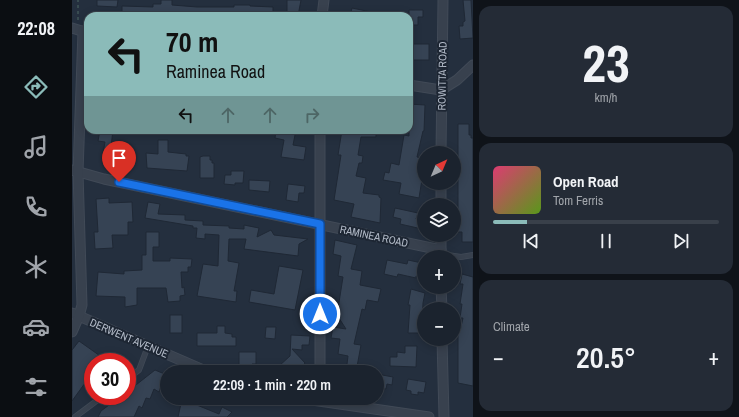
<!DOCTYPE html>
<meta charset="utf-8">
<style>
:root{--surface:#1b232e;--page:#242b36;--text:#f1f3f6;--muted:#a0a4aa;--line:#39404a;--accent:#8bbbb9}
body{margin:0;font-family:"Archivo Narrow",sans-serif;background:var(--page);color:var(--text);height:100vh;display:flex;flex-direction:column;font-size:15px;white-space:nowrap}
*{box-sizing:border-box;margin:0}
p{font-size:13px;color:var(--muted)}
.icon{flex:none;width:22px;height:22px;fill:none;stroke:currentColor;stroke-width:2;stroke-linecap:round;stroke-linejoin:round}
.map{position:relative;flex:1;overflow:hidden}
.side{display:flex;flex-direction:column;gap:6px;padding:6px;background:#0f1319;width:266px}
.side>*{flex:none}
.top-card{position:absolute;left:12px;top:12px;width:329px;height:122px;border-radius:12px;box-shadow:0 2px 10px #0003,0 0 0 1px var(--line);background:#8bbbb9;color:#111;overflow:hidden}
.needle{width:26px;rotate:44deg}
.tools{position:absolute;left:345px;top:146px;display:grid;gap:8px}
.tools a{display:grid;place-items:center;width:44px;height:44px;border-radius:50%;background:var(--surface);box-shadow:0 2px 10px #0003,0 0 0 1px var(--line);font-size:20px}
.speed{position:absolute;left:12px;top:353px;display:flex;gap:8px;font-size:20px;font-weight:700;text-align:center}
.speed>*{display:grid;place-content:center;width:52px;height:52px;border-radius:50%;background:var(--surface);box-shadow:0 2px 10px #0003,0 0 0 1px var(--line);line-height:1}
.speed .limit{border:6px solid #d22;background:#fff;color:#111}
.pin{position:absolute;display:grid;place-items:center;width:34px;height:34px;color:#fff;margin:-41px -17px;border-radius:50% 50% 50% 0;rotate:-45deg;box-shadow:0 0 4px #0007}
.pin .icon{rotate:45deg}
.me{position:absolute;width:44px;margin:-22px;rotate:0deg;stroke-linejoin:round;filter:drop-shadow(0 0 3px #0008)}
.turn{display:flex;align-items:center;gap:14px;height:84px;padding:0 16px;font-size:18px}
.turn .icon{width:52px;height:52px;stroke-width:2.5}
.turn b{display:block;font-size:28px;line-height:34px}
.lanes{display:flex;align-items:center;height:38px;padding:0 16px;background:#0003;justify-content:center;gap:20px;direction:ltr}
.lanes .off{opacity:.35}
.big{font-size:30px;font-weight:600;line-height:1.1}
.side .card{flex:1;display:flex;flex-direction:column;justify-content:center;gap:6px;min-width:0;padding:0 14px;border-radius:12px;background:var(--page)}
.side .dial{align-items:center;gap:0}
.dial b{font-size:52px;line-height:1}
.song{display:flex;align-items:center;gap:12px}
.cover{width:48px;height:48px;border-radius:6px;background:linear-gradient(135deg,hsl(340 70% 55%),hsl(90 70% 35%))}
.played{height:4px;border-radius:2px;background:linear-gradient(90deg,var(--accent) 15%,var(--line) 15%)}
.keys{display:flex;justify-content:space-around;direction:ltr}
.heat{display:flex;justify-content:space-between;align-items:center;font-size:22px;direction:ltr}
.trip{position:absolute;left:88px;top:365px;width:224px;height:40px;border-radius:20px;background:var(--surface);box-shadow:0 2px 10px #0003,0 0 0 1px var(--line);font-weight:600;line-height:40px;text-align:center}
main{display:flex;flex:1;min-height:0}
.tab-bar{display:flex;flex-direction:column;width:72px;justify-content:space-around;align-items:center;background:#0b0e12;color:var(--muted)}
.tab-bar .icon{width:28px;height:28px}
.tab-bar .on{color:var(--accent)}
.tab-bar b{font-size:18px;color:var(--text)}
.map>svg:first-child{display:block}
.building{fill:#364354;stroke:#1f2835}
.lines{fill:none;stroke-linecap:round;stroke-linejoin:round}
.lane-casing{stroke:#414a57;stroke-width:6}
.street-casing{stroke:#414a57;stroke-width:11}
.path{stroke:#3f5557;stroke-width:1.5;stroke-dasharray:3 3;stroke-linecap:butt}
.lane{stroke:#38414e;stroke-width:4.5}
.street{stroke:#38414e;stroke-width:9}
.route-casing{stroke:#114b97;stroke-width:10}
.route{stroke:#1a73e8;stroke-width:7}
.labels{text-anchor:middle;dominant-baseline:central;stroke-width:4;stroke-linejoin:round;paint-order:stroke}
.street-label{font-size:11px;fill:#b4bcc9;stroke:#1d2633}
</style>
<main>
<nav class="tab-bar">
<b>22:08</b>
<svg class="icon on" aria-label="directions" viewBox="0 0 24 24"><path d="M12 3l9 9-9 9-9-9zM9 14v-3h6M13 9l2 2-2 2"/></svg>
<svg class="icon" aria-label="music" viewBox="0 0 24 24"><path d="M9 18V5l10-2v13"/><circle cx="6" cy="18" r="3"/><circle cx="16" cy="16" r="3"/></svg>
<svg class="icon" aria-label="phone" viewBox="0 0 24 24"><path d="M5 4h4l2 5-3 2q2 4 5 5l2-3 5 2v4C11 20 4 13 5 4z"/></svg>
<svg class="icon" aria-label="climate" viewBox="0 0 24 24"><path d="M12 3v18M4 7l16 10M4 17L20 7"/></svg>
<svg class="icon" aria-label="car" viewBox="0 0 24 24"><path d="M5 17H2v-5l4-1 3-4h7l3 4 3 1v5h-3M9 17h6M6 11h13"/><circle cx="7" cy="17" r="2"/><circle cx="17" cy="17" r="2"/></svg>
<svg class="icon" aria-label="filters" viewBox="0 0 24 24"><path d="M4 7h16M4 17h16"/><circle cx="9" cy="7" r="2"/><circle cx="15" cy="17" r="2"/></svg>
</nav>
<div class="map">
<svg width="401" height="417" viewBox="0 0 401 417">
<rect width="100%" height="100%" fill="#242f3e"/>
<!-- building -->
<g class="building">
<polygon points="25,0 46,0 45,7 25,6"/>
<polygon points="89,0 100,0 100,5 125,7 162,7 162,5 178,5 178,6 201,7 201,15 50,16 50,6 81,7 81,4 89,4"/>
<polygon points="215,0 229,0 226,16 215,16"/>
<polygon points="391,0 399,0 401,38 388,39 387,26 391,26 391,22 393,21"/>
<polygon points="280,8 304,13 304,16 278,16"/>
<polygon points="337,10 351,10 351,17 346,17 346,25 337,25"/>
<rect x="338" y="44" width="19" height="16"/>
<polygon points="337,104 353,105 352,131 351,131 345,157 349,158 348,166 352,167 347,198 327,194 329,183 311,180 313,172 317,173 319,163 327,165 332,135 337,136"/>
<polygon points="386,124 397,124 397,135 399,135 399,138 401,138 401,242 390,242 390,232 386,232"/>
<polygon points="28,130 41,130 39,147 50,149 50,153 54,153 52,162 30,159 33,142 26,141"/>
<polygon points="204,130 224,130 221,145 234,147 232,160 209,157 212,140 203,138"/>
<polygon points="270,130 286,130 304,133 304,137 289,137 286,155 291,156 290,163 287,163 284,176 294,178 291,193 307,195 307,197 309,198 308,223 279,217 282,204 262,200 269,155 266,155"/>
<polygon points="86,140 96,140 96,152 114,154 114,156 117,156 115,171 75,168 74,153 86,154"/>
<polygon points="131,156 138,156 138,160 140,160 140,163 142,163 142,178 128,178 128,157"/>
<polygon points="159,171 172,171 171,183 163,183 163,185 152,184 153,175 159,175"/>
<polygon points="177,180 198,181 197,192 177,190"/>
<polygon points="216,184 233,186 232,193 227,193 226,202 214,200"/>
<polygon points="37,198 37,203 60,202 61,222 56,222 56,235 40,235 41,248 23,249 22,232 26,232 24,199"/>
<polygon points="76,202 88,204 86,214 113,215 113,220 131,221 131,225 157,226 157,228 172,229 172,225 187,228 185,237 199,230 202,235 236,239 227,244 226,256 172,249 174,239 157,239 156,261 167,263 162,291 165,291 164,302 125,296 131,264 146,266 147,235 133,234 133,239 124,238 125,228 121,228 121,226 73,218"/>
<polygon points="323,208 346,213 344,219 352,221 350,229 328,224 329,219 321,217"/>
<polygon points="74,232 87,232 87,247 81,247 81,261 98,261 98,258 120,259 119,267 116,267 116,272 109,272 110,288 112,287 113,295 108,296 108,301 96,302 94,288 65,288 65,305 53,307 53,297 24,296 26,272 52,274 52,271 70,270 70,255 74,255"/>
<polygon points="263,240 285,245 279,269 290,271 288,285 309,289 306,302 295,300 293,310 290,309 282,344 289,345 284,372 274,372 276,356 266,354 268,339 259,338 261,327 274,329 265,315 271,277 266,276 269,256 261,254"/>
<polygon points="315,260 335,264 336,260 350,263 347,277 344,276 344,278 326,274 325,277 312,274"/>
<polygon points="207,266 231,270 223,310 177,302 179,290 202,294"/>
<polygon points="390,274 401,277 401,386 386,383 386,331 388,331 391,318 388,318 390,304 388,304 391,284 388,284"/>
<polygon points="339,289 353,293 351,303 350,325 352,325 352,333 336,333 338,305 336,305"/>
<rect x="98" y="315" width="12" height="18"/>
<polygon points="145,326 153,326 153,333 160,334 160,337 164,337 164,346 125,346 125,333 145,333"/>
<polygon points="194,327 204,327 203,339 193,338"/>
<polygon points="219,335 238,336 237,345 230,345 230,350 220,349 233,363 226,372 213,372 207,366 218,356"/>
<polygon points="7,341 31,358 28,362 21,362 21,372 0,401 0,350"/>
<polygon points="333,346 345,346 344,367 318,366 318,357 325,357 325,352 333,353"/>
<polygon points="167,352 184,352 184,364 180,364 180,366 167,365"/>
<polygon points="83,370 95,375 95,391 88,388 87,392 82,389 78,399 74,398 70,408 67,406 62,417 26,417 29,411 49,396 55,396 55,392"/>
<polygon points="305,374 321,377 320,385 315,384 314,389 307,388 307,383 305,382"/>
<polygon points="336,379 354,382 352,393 346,392 346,395 339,394 339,391 334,390"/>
<polygon points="110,399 147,414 150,407 160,412 155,417 106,417"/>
</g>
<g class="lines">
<defs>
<g id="lane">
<polyline points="369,254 389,257 401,255"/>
<polyline points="55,379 67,370 76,346"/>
<polyline points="3,417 31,396"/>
</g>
<g id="street">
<polyline points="250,16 252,0"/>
<polyline points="0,28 16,33"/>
<polyline points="337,85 369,90 385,80 401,65"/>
<polyline points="369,153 371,0"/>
<polyline points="0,170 32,179 369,250"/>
<polyline points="369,205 369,183"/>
<polyline points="369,257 369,235"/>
<polyline points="369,287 370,309"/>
<polyline points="0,313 136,372"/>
<polyline points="0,332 7,316 10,305 6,172 11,31"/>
<polyline points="370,339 372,417"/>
<polyline points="248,372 248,130"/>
<polyline points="226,398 357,417"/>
</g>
</defs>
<!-- lane casing -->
<use href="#lane" class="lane-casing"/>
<!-- street casing -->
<use href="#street" class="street-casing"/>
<!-- path -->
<polyline class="path" points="6,20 6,0"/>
<!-- lane -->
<use href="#lane" class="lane"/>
<!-- street -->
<use href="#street" class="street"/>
</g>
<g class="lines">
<defs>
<polyline id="route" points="47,182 248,224 248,314"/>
</defs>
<!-- route casing -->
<use href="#route" class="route-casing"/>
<!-- route -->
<use href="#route" class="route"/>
</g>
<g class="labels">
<!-- street labels -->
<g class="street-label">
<text transform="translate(370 76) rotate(-89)">ROWITTA ROAD</text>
<text transform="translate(302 236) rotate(12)">RAMINEA ROAD</text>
<text transform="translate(57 338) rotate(23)">DERWENT AVENUE</text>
</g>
</g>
</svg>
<div class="tools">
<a><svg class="needle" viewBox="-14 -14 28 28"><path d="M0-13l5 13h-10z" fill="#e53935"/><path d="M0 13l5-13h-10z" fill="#a0a4aa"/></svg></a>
<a><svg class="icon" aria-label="layers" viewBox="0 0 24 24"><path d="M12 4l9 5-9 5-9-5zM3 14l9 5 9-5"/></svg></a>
<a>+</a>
<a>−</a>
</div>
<div class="speed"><div class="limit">30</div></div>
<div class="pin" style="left:47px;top:182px;background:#d93025"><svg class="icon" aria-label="arrive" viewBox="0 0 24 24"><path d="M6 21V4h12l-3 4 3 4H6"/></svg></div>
<svg class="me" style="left:248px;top:314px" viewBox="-20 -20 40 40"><circle r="17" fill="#1a73e8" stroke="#fff" stroke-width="3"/><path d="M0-11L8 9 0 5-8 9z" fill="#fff"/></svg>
<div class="trip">22:09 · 1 min · 220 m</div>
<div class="top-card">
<div class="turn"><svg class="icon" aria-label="left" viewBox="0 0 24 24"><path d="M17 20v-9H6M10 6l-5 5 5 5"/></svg><div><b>70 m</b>Raminea Road</div></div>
<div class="lanes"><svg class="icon" aria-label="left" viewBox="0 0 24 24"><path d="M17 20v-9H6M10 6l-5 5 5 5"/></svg><svg class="icon off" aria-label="ahead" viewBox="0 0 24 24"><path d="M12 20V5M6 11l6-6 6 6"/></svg><svg class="icon off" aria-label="ahead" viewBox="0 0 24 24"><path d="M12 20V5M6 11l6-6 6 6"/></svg><svg class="icon off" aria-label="right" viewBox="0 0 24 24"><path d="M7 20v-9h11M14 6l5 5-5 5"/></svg></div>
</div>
</div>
<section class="side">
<div class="card dial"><b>23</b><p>km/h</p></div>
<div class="card">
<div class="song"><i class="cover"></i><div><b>Open Road</b><p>Tom Ferris</p></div></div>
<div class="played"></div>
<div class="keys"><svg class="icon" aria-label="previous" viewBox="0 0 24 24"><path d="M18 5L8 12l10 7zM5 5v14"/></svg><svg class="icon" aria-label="pause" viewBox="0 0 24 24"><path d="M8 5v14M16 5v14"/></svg><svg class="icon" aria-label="next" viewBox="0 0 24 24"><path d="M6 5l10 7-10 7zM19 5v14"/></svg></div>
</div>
<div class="card"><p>Climate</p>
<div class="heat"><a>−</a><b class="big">20.5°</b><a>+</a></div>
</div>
</section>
</main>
